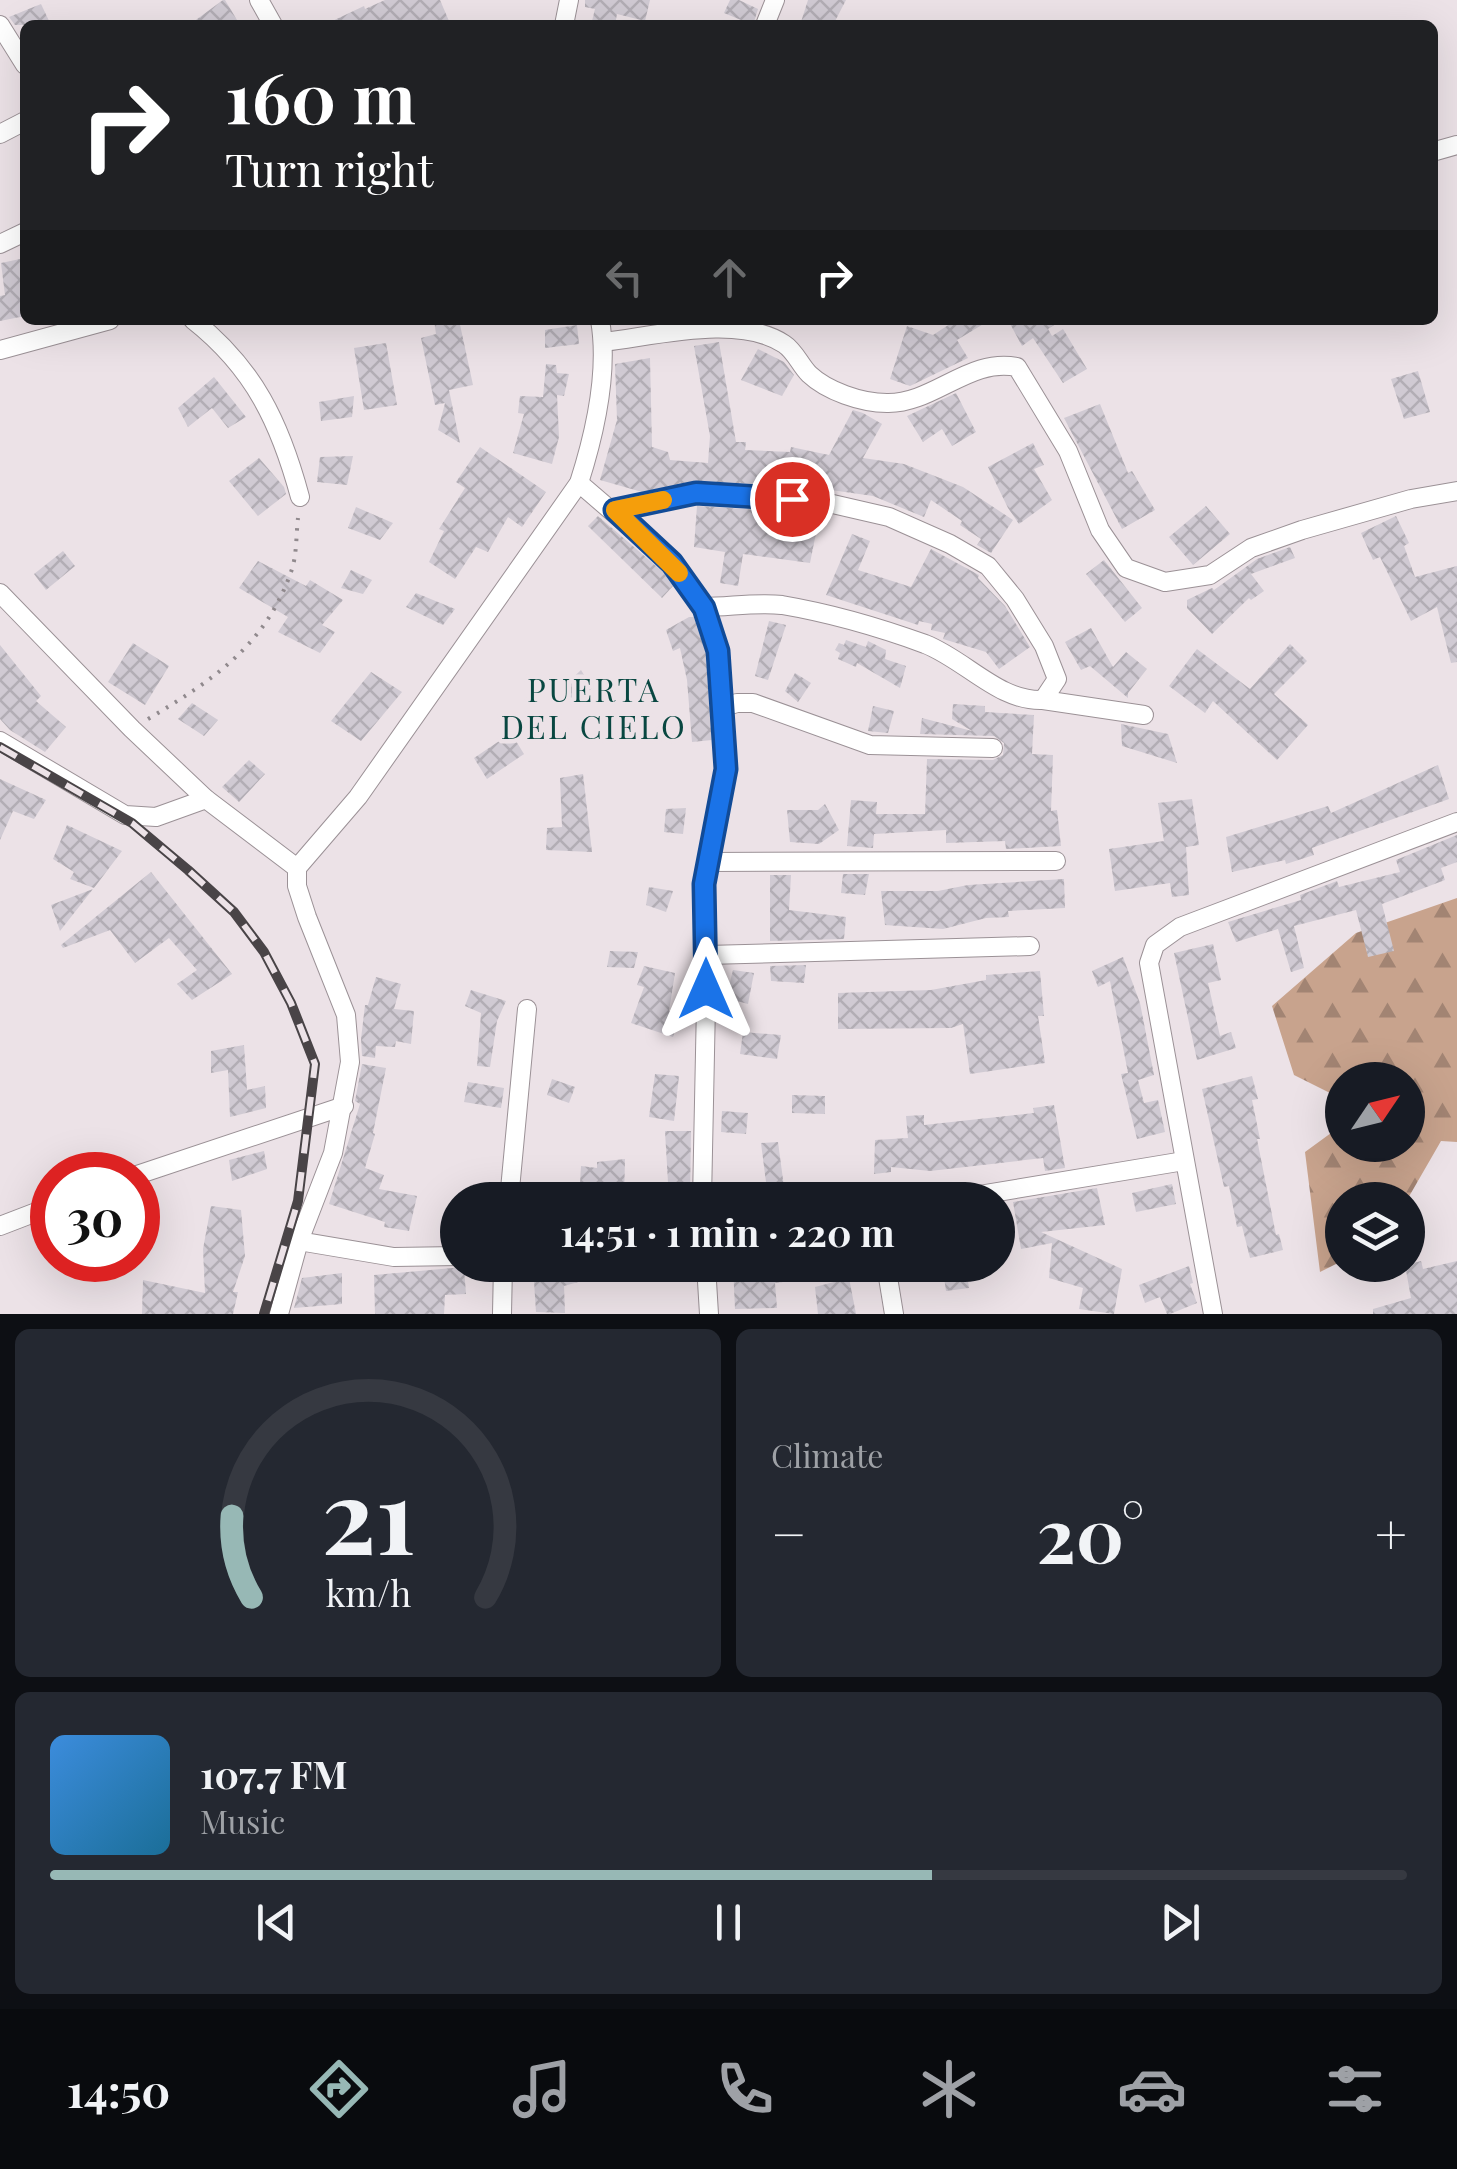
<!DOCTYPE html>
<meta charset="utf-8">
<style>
:root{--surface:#171b24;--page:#242831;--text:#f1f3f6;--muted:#9ea1a6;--line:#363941;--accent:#97b8b5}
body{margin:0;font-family:"Playfair Display",serif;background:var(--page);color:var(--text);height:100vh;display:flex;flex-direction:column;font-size:38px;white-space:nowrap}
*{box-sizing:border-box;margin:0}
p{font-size:32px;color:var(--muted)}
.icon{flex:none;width:55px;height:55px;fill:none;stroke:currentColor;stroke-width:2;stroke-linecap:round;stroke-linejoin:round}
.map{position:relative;height:1314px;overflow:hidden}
.sheet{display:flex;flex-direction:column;gap:15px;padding:15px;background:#0d0f14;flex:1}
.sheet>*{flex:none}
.banner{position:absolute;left:20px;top:20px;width:1418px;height:305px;border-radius:15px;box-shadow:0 10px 40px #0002;background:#202124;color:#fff;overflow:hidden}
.needle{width:65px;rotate:55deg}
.controls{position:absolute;left:1325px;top:1062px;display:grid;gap:20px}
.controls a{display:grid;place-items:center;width:100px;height:100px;border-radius:50%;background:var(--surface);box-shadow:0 10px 40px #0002;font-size:50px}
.speed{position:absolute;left:30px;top:1152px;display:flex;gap:20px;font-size:50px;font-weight:700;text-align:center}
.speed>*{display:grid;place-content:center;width:130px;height:130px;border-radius:50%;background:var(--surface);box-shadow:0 10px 40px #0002;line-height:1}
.speed .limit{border:15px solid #d22;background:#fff;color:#111}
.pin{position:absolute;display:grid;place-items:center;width:85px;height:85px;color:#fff;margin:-42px;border:5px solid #fff;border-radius:50%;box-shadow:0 2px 10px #0007}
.me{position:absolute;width:110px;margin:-55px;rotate:0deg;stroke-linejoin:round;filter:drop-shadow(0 0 8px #0008)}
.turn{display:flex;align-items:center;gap:35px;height:210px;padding:0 40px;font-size:45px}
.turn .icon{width:130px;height:130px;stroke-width:2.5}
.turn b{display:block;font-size:70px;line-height:85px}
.lanes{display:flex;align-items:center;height:95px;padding:0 40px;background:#0003;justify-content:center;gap:50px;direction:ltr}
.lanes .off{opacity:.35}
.big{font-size:75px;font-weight:700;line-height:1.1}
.sheet .tile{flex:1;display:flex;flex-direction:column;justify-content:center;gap:15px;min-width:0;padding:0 35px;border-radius:15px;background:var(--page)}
.sheet .dial{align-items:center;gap:0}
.dial svg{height:260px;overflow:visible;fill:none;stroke:var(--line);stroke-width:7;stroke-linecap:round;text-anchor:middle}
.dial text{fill:var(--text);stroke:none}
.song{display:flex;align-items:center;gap:30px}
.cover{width:120px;height:120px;border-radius:15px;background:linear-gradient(135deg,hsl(210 70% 55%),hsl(200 70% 35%))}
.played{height:10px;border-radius:5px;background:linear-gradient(90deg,var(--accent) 65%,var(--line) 65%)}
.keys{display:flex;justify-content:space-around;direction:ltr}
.heat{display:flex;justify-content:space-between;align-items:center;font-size:55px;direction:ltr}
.sheet .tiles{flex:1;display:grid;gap:15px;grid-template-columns:1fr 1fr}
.tile:last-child{grid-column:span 2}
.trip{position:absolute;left:440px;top:1182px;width:575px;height:100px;border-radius:50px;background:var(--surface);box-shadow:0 10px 40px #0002;font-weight:700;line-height:100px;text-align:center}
.tabs{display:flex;height:160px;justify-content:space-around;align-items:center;background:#090b0e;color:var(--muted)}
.tabs .icon{width:70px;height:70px}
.tabs .on{color:var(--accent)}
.tabs b{font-size:45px;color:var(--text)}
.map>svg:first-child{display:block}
.forest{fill:url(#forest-firs)}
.building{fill:url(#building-cross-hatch)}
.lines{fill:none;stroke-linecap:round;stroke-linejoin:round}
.minor-casing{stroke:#9b9196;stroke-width:20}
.path{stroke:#90898d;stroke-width:4;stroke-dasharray:2.5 8;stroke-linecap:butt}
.minor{stroke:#fff;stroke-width:18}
.rail-casing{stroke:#494447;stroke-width:10}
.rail{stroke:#ece2e7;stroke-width:6;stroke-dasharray:19;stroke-linecap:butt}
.route-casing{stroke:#114b97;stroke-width:25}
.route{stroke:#1a73e8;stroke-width:18}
.slow{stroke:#f59e0b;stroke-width:18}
.labels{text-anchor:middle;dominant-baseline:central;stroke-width:9;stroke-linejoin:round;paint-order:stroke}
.neighbourhood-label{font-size:32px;letter-spacing:2.5px;fill:#094741;stroke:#ece2e7}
</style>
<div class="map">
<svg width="1457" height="1314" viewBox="0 0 1457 1314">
<defs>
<pattern id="forest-firs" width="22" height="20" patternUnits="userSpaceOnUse" patternTransform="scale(2.5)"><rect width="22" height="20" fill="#c8a38d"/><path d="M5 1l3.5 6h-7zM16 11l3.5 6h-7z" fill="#a28473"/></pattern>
<pattern id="building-cross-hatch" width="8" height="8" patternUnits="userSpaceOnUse" patternTransform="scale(2.5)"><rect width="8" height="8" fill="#d0cad3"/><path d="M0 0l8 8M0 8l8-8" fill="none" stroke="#b2adb5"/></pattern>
</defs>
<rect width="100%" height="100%" fill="#ece2e7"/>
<!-- forest -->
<polygon class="forest" points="1457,898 1457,1142 1441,1141 1407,1200 1342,1200 1342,1261 1320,1272 1305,1152 1342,1125 1342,1145 1408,1145 1408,1080 1342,1080 1342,1099 1294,1075 1272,1006 1356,933"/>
<!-- building -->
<g class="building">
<polygon points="225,0 240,25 189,25 223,0"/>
<polygon points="385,0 440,0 449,21 437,25 324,25 364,6 365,9"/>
<polygon points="585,0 650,0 645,21 617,14 615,25 591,25 595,9 585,7"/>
<polygon points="730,0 739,0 758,9 753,25 724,13"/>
<polygon points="808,0 846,0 833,25 800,25"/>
<polygon points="41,4 51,25 15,25 9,17"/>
<polygon points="20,259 25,316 0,321 0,296 5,295 1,263"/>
<polygon points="434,320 459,320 473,385 449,390 460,443 438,430 445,403 435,405 421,338 436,334"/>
<polygon points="956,320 990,320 957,340 968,358 910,386 890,379 907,326 933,335"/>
<polygon points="1008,320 1062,320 1048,329 1052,336 1063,329 1087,369 1063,383 1033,338 1022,346"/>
<polygon points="577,325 579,344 545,348 545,330"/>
<polygon points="719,342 736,442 746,442 745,450 790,452 791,447 829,455 853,410 863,413 882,424 863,458 904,464 963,487 1013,520 991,553 977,545 981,539 960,525 962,521 931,500 924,517 873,496 803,486 696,481 642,492 600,480 617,420 615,364 650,358 652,447 668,452 670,460 708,463 710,436 694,346"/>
<polygon points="386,343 397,405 364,410 354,348"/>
<polygon points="758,349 784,362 794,375 782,396 741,380"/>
<polygon points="546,364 556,365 557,373 569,374 564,396 557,395 559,437 552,464 513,453 524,414 518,413 520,396 543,397"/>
<polygon points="1418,371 1430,412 1404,419 1391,379"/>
<polygon points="214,377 246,417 228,428 212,408 188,427 178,408"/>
<polygon points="956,393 976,432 952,446 942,429 923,442 907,416"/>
<polygon points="354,396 352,417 321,421 319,402"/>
<polygon points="1100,404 1128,473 1132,471 1155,510 1122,529 1064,418"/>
<polygon points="1033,443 1044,465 1034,469 1052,500 1019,524 1008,508 988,467"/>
<polygon points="480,447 546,492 522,527 508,517 488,552 476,547 455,579 429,562 444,531 439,529 465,488 456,482"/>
<polygon points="353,456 347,485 317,482 320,457"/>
<polygon points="259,458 284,487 286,494 258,516 229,481"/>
<polygon points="697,506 791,512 790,523 817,528 810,563 743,554 738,586 720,583 725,552 694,547"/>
<polygon points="1206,506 1230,534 1193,565 1169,537"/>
<polygon points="356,507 393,523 380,540 348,528"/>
<polygon points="598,516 663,572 673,586 662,598 588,526"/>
<polygon points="1396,516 1409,543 1404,546 1415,577 1457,566 1457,662 1451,663 1437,607 1411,621 1380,557 1373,560 1361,533"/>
<polygon points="852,534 870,541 858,570 911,587 931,549 979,575 978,578 1005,606 1030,647 999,669 986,652 943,639 945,633 931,630 932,624 919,621 918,625 826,595"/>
<polygon points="1290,547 1295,558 1251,574 1264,591 1251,600 1249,598 1212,634 1187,608 1187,600 1212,588 1214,590 1257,559"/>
<polygon points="63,551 75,566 46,590 34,574"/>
<polygon points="1104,560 1142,608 1125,622 1086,574"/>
<polygon points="258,561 306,586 310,580 343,600 322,625 335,632 320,653 278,632 288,617 239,588"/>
<polygon points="351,570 372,580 363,594 341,588"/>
<polygon points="416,593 455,609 443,625 406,607"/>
<polygon points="689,617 694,617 706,653 712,740 692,742 687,680 680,648 673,651 666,630"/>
<polygon points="769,621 786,625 768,680 755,676"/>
<polygon points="1091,628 1113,667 1126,652 1147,669 1128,693 1128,698 1090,666 1081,670 1065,642"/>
<polygon points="846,640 866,647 868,641 886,650 885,659 906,666 900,688 857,663 856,667 838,659 840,653 835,650 839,643 844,645"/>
<polygon points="133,643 169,666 145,705 108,682"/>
<polygon points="1290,644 1307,661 1274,694 1308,725 1277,760 1213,701 1205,713 1169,686 1197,649 1250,689"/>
<polygon points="0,645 41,696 36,701 66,727 45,752 10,730 0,719"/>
<polygon points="581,670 592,688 575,702 562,688"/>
<polygon points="371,672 402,692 361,741 331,721"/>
<polygon points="795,673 811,683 798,702 785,691"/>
<polygon points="192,703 218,720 204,736 178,719"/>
<polygon points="953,704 985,706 985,712 1034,715 1032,754 1053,755 1051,811 1057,810 1061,846 1006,849 1005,841 946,843 946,830 874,834 873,848 847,846 851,800 877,802 876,814 925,814 927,759 993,760 1003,755 1004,743 994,736 920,734 922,718 972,731 952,719"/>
<polygon points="873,706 894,711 888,733 868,731"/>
<polygon points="1121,724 1168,734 1177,763 1122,746"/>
<polygon points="511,733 524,754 487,779 474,758"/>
<polygon points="249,760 265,774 239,802 222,787"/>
<polygon points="1438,765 1449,799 1312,848 1314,855 1286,864 1285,860 1232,872 1226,837 1328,806 1331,813"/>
<polygon points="583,774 592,852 546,850 547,828 562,827 560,778"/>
<polygon points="0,779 46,800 34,819 13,811 0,840"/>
<polygon points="1192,799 1199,845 1186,847 1189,895 1172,897 1170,883 1115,891 1109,849 1164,841 1158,803"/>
<polygon points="825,804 839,830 819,844 790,842 787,810 818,810"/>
<polygon points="686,808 683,834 664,832 666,809"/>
<polygon points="67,825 122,851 94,888 70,879 74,872 53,859"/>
<polygon points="1457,835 1457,862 1441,868 1445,880 1382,904 1394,951 1368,957 1356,910 1294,926 1304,968 1291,972 1278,929 1236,942 1228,922 1301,900 1300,895 1337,881 1339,887 1400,872 1396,860"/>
<polygon points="151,872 232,974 192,1000 177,984 197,970 169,938 135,963 110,930 63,948 61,945"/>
<polygon points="843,874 869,874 865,895 841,893"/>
<polygon points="770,875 791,875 789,910 846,917 844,939 770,941"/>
<polygon points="1064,879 1065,908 1008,911 1009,917 986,918 943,929 885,925 881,891 938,891 968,885"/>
<polygon points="649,887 673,891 666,912 646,905"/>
<polygon points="93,889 60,931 51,905"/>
<polygon points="1213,944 1221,980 1208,983 1220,1036 1231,1032 1236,1048 1197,1060 1174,953"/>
<polygon points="610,951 638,952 634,968 607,967"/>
<polygon points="1123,957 1140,1003 1154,1075 1138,1080 1144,1103 1158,1100 1165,1132 1137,1139 1121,1074 1128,1073 1110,981 1098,987 1092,971"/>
<polygon points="806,965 804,983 771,981 770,966"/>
<polygon points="644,966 675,973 669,1011 680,1014 673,1037 631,1023 644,987 637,985"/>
<polygon points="733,970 754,973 748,1004 726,998"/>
<polygon points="1040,971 1044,1016 1038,1016 1045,1063 970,1074 963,1024 951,1028 838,1029 838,993 931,990 986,980 986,975"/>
<polygon points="376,977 401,984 394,1009 414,1011 411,1044 396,1041 395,1047 376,1046 375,1058 362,1056 361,1039 365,1005 368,1005"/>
<polygon points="471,990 506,1001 497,1021 490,1067 477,1066 481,1013 465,1006"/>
<polygon points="743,1032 781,1035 777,1059 740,1054"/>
<polygon points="244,1045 247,1090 265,1086 266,1108 230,1117 228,1070 211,1073 211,1051"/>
<polygon points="362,1064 386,1068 373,1133 375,1134 365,1168 384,1175 379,1189 417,1196 409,1231 384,1227 385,1222 329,1204 360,1104 355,1101"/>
<polygon points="655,1074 679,1076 674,1121 649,1117"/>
<polygon points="1252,1076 1258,1099 1252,1100 1260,1139 1257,1139 1276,1235 1279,1234 1283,1250 1250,1258 1242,1226 1237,1227 1229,1186 1224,1187 1202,1089"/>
<polygon points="552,1079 575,1087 569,1103 547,1095"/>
<polygon points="468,1082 504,1088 501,1108 464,1102"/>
<polygon points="792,1095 825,1096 825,1114 792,1113"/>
<polygon points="1054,1105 1065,1168 1045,1171 1043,1158 930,1171 891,1167 891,1172 874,1174 875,1140 908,1138 906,1116 924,1115 924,1125 1034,1113 1033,1108"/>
<polygon points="722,1111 748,1113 746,1134 721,1132"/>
<polygon points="665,1131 691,1131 690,1200 669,1200"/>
<polygon points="778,1142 784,1187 767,1190 761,1143"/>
<polygon points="264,1151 267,1169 232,1181 229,1160"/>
<polygon points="625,1159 624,1200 579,1200 581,1166 597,1168 597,1162"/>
<polygon points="1172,1184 1176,1204 1136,1212 1132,1193"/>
<polygon points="1097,1188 1105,1225 1041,1232 1122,1269 1114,1314 1079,1309 1083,1288 1049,1278 1052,1243 1021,1249 1013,1202"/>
<polygon points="211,1206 241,1210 245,1256 233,1292 238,1292 233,1314 142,1314 143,1280 205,1293 203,1249"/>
<polygon points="1421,1261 1423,1269 1457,1261 1457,1314 1373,1314 1373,1309 1411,1298 1405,1265"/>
<polygon points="533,1265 621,1265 621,1270 564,1286 565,1313 536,1312"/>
<polygon points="733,1265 829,1265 830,1276 775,1283 777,1308 735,1309"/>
<polygon points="1189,1266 1193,1283 1190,1284 1197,1303 1170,1314 1167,1314 1160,1297 1145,1303 1139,1285"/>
<polygon points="464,1267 466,1294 445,1295 444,1314 375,1314 374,1275"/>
<polygon points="966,1267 969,1288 946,1291 943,1270"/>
<polygon points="342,1273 342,1304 294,1308 302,1278"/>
<polygon points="849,1278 856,1314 818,1314 815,1287"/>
</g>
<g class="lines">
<defs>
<g id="minor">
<polyline points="259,0 273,25"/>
<polyline points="0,25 25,65"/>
<polyline points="564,25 569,0"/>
<polyline points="765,25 775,0"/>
<polyline points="0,134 25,121"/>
<polyline points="1432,152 1457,145"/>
<polyline points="0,244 25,232"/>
<path d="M 193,320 C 254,368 280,423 300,497"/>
<path d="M 604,342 C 656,336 739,314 784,344 C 795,351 800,365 809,374 C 827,391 861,403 887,403 C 933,404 970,357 1017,367 L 1068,451 L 1100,530 L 1126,568 L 1165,582 L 1210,575 L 1251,548 L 1302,530 L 1411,499 L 1457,491"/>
<polyline points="0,350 110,320"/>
<polyline points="579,483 672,563 704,607 718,651 726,769 704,884 707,955 702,1200"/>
<path d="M 615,511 L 696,493 L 824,502 L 889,517 L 950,544 L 988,566 L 1015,599 L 1044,646 L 1057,679 L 1043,700 C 999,702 966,660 925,644 C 881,628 829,613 782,605 C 757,602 729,607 704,607"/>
<polyline points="0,593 132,729 206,799 297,868"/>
<polyline points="1043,700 1144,715"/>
<polyline points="720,708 737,703 753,703 870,745 993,748"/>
<polyline points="0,741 125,815 156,817 206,799"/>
<polyline points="707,862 1056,861"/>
<polyline points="707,955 1030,946"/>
<polyline points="137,1175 344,1106"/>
<polyline points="509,1200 527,1009"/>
<polyline points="949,1200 1184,1161"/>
<polyline points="0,1226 52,1206"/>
<polyline points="299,1241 394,1257 458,1256"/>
<polyline points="706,1265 709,1314"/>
<polyline points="886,1265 894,1314"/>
<path d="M 279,1314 L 299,1241 L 333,1153 L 350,1062 L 346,1015 L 307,917 L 297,886 L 297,868 L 358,797 L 579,483 C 595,433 609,372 600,320"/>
<polyline points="502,1314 503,1265"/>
<polyline points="1213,1314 1149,963 1155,945 1180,927 1457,822"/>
</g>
</defs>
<!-- minor casing -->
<use href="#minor" class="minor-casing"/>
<!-- path -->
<path class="path" d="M 148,719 C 213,680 265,646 291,572 C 297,556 296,535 298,518"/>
<!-- minor -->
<use href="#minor" class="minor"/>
<defs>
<polyline id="rail" points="0,747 132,823 188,870 234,912 264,952 291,1003 315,1064 298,1201 264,1314"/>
</defs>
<!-- rail casing -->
<use href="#rail" class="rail-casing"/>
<!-- rail -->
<use href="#rail" class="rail"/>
</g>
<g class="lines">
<defs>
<polyline id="route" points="706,989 704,884 726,769 718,651 704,608 672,563 615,510 696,493 792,499"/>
</defs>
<!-- route casing -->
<use href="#route" class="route-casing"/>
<!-- route -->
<use href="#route" class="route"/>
<!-- slow -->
<polyline class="slow" points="663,500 615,510 679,573"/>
</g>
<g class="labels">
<!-- neighbourhood labels -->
<g class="neighbourhood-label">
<text x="594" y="688">PUERTA<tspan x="594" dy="37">DEL CIELO</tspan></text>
</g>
</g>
</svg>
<div class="controls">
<a><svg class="needle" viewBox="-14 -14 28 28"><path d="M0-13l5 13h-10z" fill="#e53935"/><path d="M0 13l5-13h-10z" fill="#9ea1a6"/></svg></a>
<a><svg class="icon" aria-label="layers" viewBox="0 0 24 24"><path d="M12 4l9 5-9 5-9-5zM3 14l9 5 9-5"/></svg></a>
</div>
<div class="speed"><div class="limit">30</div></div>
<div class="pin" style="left:792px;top:499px;background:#d93025"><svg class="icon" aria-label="arrive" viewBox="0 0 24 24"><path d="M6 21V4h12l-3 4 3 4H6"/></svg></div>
<svg class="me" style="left:706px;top:989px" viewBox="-20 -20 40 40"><path d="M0-17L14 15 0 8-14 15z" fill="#1a73e8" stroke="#fff" stroke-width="4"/></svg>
<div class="trip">14:51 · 1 min · 220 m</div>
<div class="banner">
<div class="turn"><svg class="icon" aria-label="right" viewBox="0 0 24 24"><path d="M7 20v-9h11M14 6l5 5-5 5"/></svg><div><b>160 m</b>Turn right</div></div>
<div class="lanes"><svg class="icon off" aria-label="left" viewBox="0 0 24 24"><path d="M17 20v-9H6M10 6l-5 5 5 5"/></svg><svg class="icon off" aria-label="ahead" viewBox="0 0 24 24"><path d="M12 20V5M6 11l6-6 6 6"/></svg><svg class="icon" aria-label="right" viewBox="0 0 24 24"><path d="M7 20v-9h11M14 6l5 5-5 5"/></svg></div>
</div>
</div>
<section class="sheet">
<div class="tiles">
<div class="tile dial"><svg viewBox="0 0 100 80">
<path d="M14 69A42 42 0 1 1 86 69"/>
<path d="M14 69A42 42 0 0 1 8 44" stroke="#97b8b5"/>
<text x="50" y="56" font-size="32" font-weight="700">21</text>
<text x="50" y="72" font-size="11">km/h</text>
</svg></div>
<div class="tile"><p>Climate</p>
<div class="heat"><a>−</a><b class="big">20°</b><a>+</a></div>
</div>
<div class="tile">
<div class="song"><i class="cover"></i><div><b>107.7 FM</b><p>Music</p></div></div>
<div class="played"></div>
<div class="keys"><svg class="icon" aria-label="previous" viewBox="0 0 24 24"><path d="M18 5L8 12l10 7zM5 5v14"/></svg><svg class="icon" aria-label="pause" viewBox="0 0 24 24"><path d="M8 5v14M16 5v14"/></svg><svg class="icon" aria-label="next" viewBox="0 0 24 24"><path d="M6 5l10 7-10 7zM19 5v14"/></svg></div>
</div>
</div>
</section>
<nav class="tabs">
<b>14:50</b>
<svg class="icon on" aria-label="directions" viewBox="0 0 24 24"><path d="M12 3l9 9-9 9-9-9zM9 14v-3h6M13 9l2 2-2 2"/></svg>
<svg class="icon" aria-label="music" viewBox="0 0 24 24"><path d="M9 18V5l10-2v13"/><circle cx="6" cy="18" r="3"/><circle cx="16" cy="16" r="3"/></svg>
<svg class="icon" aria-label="phone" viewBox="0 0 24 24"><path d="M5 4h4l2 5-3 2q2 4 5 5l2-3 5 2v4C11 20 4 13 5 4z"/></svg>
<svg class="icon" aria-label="climate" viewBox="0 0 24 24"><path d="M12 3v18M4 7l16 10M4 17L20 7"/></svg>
<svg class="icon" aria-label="car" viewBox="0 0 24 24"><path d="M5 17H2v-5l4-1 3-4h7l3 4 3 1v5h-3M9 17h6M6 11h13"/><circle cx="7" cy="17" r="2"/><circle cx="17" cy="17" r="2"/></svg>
<svg class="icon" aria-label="filters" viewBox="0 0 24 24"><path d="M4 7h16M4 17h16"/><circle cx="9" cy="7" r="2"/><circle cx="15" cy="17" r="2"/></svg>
</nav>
